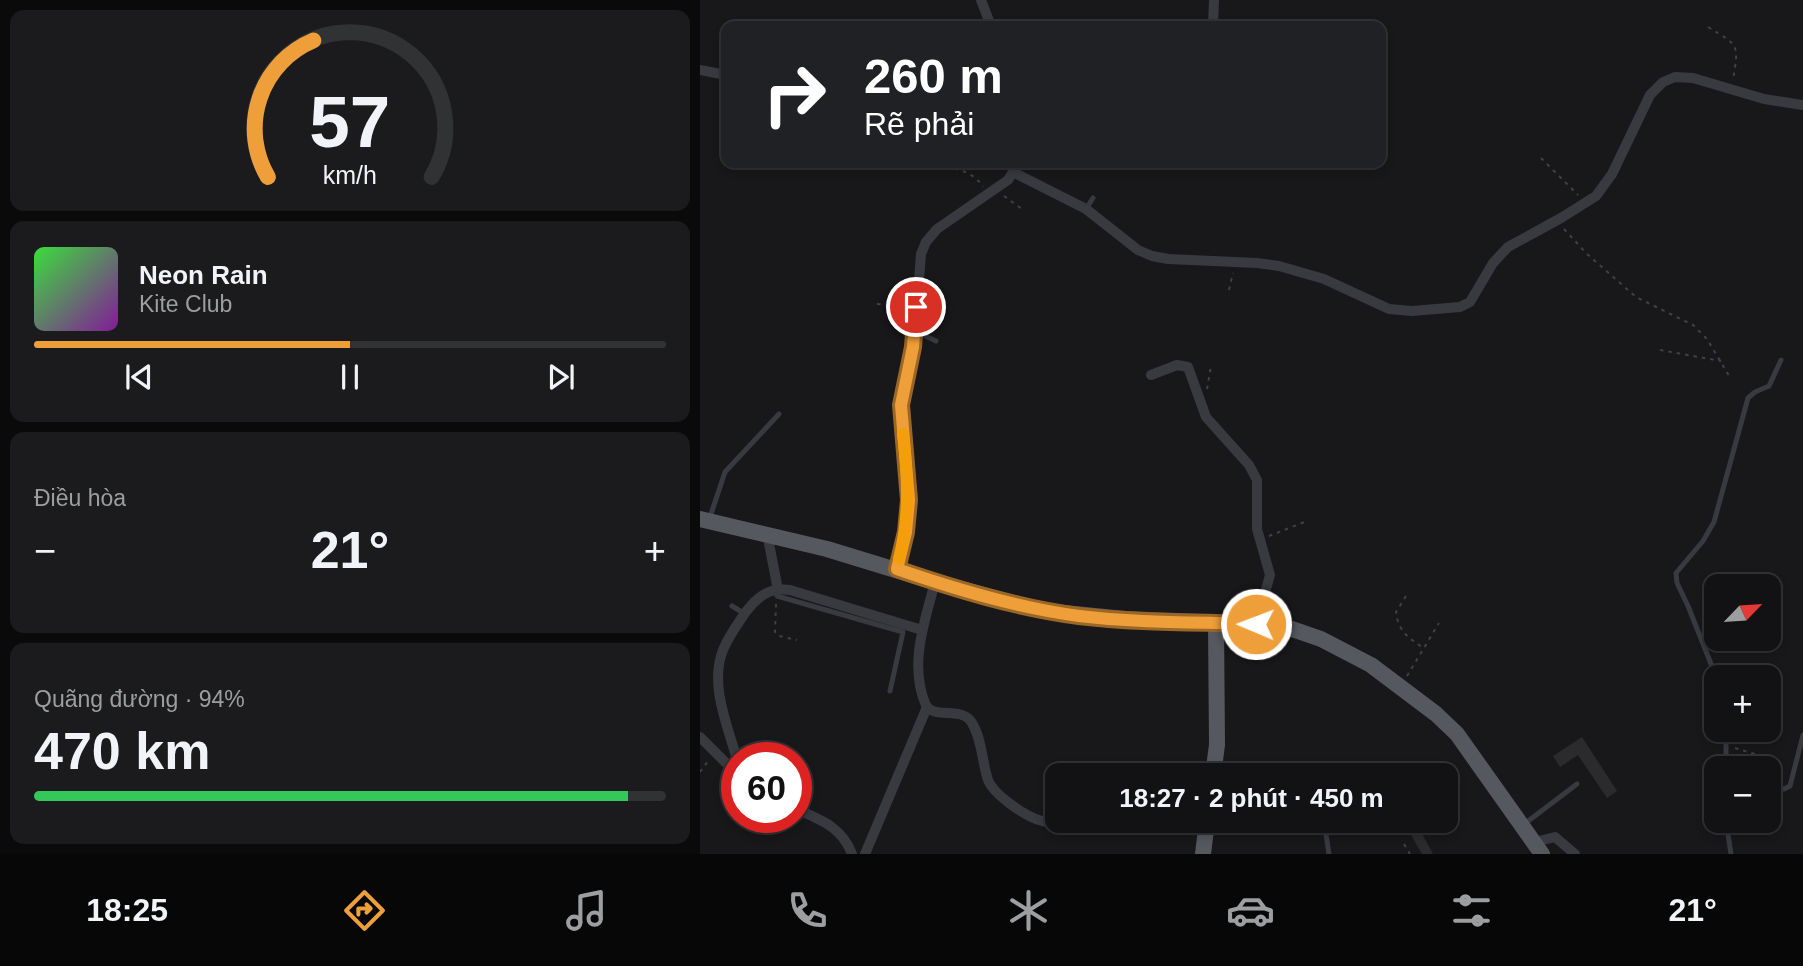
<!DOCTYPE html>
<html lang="vi">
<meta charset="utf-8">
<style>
:root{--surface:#121214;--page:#1b1b1d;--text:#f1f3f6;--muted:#9c9ea0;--line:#313234;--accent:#ef9f3a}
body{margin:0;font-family:Arial,sans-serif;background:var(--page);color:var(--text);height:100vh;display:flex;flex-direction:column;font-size:26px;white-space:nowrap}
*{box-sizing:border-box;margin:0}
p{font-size:23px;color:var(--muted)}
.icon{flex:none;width:38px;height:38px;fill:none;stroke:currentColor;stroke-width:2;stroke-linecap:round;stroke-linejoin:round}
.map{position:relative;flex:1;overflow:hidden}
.side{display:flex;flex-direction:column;gap:10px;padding:10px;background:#0a0a0b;width:700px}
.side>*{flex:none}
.hud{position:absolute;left:21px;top:21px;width:665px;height:147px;border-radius:14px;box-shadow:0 4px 10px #0003,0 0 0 2px var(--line);background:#202124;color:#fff;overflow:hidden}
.needle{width:46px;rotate:65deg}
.fabs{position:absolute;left:1004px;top:574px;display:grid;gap:14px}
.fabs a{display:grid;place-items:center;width:77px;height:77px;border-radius:14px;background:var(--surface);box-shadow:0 4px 10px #0003,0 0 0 2px var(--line);font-size:35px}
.speed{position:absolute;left:21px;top:742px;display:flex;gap:14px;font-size:35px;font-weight:700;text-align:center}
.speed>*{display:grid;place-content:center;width:91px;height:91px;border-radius:50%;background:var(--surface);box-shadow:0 4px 10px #0003,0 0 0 2px var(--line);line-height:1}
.speed .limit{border:10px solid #d22;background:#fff;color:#111}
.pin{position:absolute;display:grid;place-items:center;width:60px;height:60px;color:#fff;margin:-30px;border:4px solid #fff;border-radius:50%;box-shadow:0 2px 7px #0007}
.me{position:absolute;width:77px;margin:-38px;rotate:271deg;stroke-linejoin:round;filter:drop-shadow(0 0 5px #0008)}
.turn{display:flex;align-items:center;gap:24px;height:147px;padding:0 28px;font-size:32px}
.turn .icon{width:91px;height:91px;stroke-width:2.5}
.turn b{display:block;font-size:49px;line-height:60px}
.big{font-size:52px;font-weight:600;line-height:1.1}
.side .tile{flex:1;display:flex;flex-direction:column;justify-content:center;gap:10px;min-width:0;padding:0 24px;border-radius:14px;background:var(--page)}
.side .dial{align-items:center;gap:0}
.dial svg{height:182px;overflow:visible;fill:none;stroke:var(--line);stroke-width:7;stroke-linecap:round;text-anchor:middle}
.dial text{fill:var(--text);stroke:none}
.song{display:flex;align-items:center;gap:21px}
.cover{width:84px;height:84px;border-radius:10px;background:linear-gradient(135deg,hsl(120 70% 55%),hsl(290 70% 35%))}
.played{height:7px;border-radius:4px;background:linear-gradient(90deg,var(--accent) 50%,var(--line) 50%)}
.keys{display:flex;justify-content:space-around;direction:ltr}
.heat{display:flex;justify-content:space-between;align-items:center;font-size:38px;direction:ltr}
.charge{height:10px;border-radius:5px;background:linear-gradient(90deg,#34c759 94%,var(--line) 0)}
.trip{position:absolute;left:345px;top:763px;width:413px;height:70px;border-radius:14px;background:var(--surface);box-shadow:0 4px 10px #0003,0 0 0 2px var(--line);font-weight:600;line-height:70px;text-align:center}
.menu{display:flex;height:112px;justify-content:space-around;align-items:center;background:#070708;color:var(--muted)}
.menu .icon{width:49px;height:49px}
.menu .active{color:var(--accent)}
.menu b{font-size:32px;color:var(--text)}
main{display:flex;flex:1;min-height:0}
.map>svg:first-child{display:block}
.building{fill:#2b2b2e}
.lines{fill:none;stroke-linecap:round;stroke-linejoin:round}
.path{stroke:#3f4146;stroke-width:2;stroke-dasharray:3.5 5;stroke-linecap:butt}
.lane{stroke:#393a3f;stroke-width:5}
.street{stroke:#393a3f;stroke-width:10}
.primary{stroke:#55585e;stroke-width:16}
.route-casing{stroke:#9b6726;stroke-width:18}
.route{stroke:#ef9f3a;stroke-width:12}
.slow{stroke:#f59e0b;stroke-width:12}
</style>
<main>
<section class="side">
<div class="tile dial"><svg viewBox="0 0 100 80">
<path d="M14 69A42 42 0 1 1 86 69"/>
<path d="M14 69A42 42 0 0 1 34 9" stroke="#ef9f3a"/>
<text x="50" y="56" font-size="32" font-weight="700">57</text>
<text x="50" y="72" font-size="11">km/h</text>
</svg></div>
<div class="tile">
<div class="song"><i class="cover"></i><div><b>Neon Rain</b><p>Kite Club</p></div></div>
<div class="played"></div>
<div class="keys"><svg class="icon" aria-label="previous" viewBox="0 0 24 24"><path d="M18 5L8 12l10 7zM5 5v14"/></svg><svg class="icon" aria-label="pause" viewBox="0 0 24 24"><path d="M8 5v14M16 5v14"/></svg><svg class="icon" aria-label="next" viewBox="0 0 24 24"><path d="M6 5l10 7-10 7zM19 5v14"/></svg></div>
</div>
<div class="tile"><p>Điều hòa</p>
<div class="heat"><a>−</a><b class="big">21°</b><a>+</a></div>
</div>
<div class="tile"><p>Quãng đường · 94%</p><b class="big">470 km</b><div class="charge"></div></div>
</section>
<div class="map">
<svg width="1103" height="854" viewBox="0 0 1103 854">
<rect width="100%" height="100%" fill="#18181a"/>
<!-- building -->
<g class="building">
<polygon points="882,737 917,791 907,798 878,755 860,767 853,756"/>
<polygon points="720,830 733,854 722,854 711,835"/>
</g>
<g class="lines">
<!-- path -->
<g class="path">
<path d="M 1008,27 C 1039,46 1039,43 1033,80"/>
<polyline points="841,158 878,195"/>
<path d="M 221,165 C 244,167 270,166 283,187"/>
<polyline points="304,196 322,209"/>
<polyline points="864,229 887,254 936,297 993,325 1007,339 1031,379"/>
<polyline points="529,290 533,273"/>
<polyline points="177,304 208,306"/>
<polyline points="960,350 1021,361"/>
<polyline points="507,389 511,366"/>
<polyline points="569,536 607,521"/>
<path d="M 706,596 L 696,612 C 698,631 709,639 724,648"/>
<polyline points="76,604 75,632 79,636 97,640"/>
<polyline points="707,676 739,623"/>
<polyline points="1035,748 1058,755"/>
<polyline points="0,772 8,761"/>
<polyline points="654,775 668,763"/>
<polyline points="704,844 710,854"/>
</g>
<!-- lane -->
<g class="lane">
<polyline points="386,209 393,198"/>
<polyline points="215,331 236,341"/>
<polyline points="9,520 25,472 79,414"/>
<polyline points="78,590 77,596 203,632 190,691"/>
<polyline points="32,606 45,614"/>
<polyline points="1017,679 988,606 977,583 976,573 1003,541 1014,522 1048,398 1055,392 1069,386 1081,360"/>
<polyline points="1026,730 1026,768"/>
<polyline points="1069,787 1084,789 1090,786 1103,735"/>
<polyline points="624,821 629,854"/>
<polyline points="1026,821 1031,854"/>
<polyline points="823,825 877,784"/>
</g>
<!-- street -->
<g class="street">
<polyline points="281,0 291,26"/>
<polyline points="513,26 514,0"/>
<polyline points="0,70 26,75"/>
<polyline points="313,172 386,209 438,250 452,256 468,259 557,263 579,266 624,279 689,309 712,311 760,307 770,302 793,263 808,247 861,218 896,196 912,174 950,95 963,82 975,77 993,78 1064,99 1103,105"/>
<polyline points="451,375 477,365 488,367 506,417 549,465 557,480 557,529 570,575 556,624"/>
<polyline points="67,533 78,590"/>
<polyline points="197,569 206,532 209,501 201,405 215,331 221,254 226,242 237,229 308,180 313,172 314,163"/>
<path d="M 235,582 C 225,621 209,663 225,703 C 232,721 262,705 272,723 C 282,739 282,762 288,780 C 294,795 326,817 342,821 C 351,824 360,821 369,821"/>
<polyline points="0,737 37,774"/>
<path d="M 37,760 C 28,726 9,685 23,650 C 28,637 37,625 45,613 C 57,597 69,587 90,590 L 222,630"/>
<path d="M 96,809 C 121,820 142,827 152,854"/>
<polyline points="835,842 855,837 875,854"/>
<polyline points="165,854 227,707"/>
</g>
<!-- primary -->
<g class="primary">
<polyline points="0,519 127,549 235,582 344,611 425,619 556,624 592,629 621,639 671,665 736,714 757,734 842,854"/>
<polyline points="513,775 517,745 516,623"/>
<polyline points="503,854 507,821"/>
</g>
</g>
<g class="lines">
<defs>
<path id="route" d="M 216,307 L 213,347 L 201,405 L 209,500 L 206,532 L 197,569 C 255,589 317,608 379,616 C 437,623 497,622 556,624"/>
</defs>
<!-- route casing -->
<use href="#route" class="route-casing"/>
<!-- route -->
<use href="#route" class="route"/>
<!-- slow -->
<path class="slow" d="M 199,559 C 210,516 208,478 203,434"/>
</g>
</svg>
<div class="fabs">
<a><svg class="needle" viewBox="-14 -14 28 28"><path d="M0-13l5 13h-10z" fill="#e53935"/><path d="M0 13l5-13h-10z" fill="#9c9ea0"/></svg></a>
<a>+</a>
<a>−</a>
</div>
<div class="speed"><div class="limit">60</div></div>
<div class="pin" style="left:216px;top:307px;background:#d93025"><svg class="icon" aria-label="arrive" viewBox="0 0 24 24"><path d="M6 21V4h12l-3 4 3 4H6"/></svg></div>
<svg class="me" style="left:556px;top:624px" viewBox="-20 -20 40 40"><circle r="17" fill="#ef9f3a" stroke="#fff" stroke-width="3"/><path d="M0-11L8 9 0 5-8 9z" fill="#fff"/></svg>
<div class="trip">18:27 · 2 phút · 450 m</div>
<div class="hud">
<div class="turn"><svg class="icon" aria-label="right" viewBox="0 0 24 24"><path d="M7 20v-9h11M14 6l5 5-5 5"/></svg><div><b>260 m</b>Rẽ phải</div></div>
</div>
</div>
</main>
<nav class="menu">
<b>18:25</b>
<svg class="icon active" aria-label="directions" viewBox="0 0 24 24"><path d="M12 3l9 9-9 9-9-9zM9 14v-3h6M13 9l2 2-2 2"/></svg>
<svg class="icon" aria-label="music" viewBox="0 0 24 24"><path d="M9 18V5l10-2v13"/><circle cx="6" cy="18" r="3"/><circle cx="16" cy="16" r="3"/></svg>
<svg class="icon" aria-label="phone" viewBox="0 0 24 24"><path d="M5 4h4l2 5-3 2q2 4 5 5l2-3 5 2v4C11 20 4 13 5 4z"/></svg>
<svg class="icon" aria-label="climate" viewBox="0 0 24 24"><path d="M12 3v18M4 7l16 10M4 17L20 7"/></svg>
<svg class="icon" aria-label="car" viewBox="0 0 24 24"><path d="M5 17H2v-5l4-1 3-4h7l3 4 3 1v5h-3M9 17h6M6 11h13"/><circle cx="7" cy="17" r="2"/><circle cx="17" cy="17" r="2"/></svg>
<svg class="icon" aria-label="filters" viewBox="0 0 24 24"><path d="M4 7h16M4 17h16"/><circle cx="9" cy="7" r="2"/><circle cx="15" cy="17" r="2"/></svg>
<b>21°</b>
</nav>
